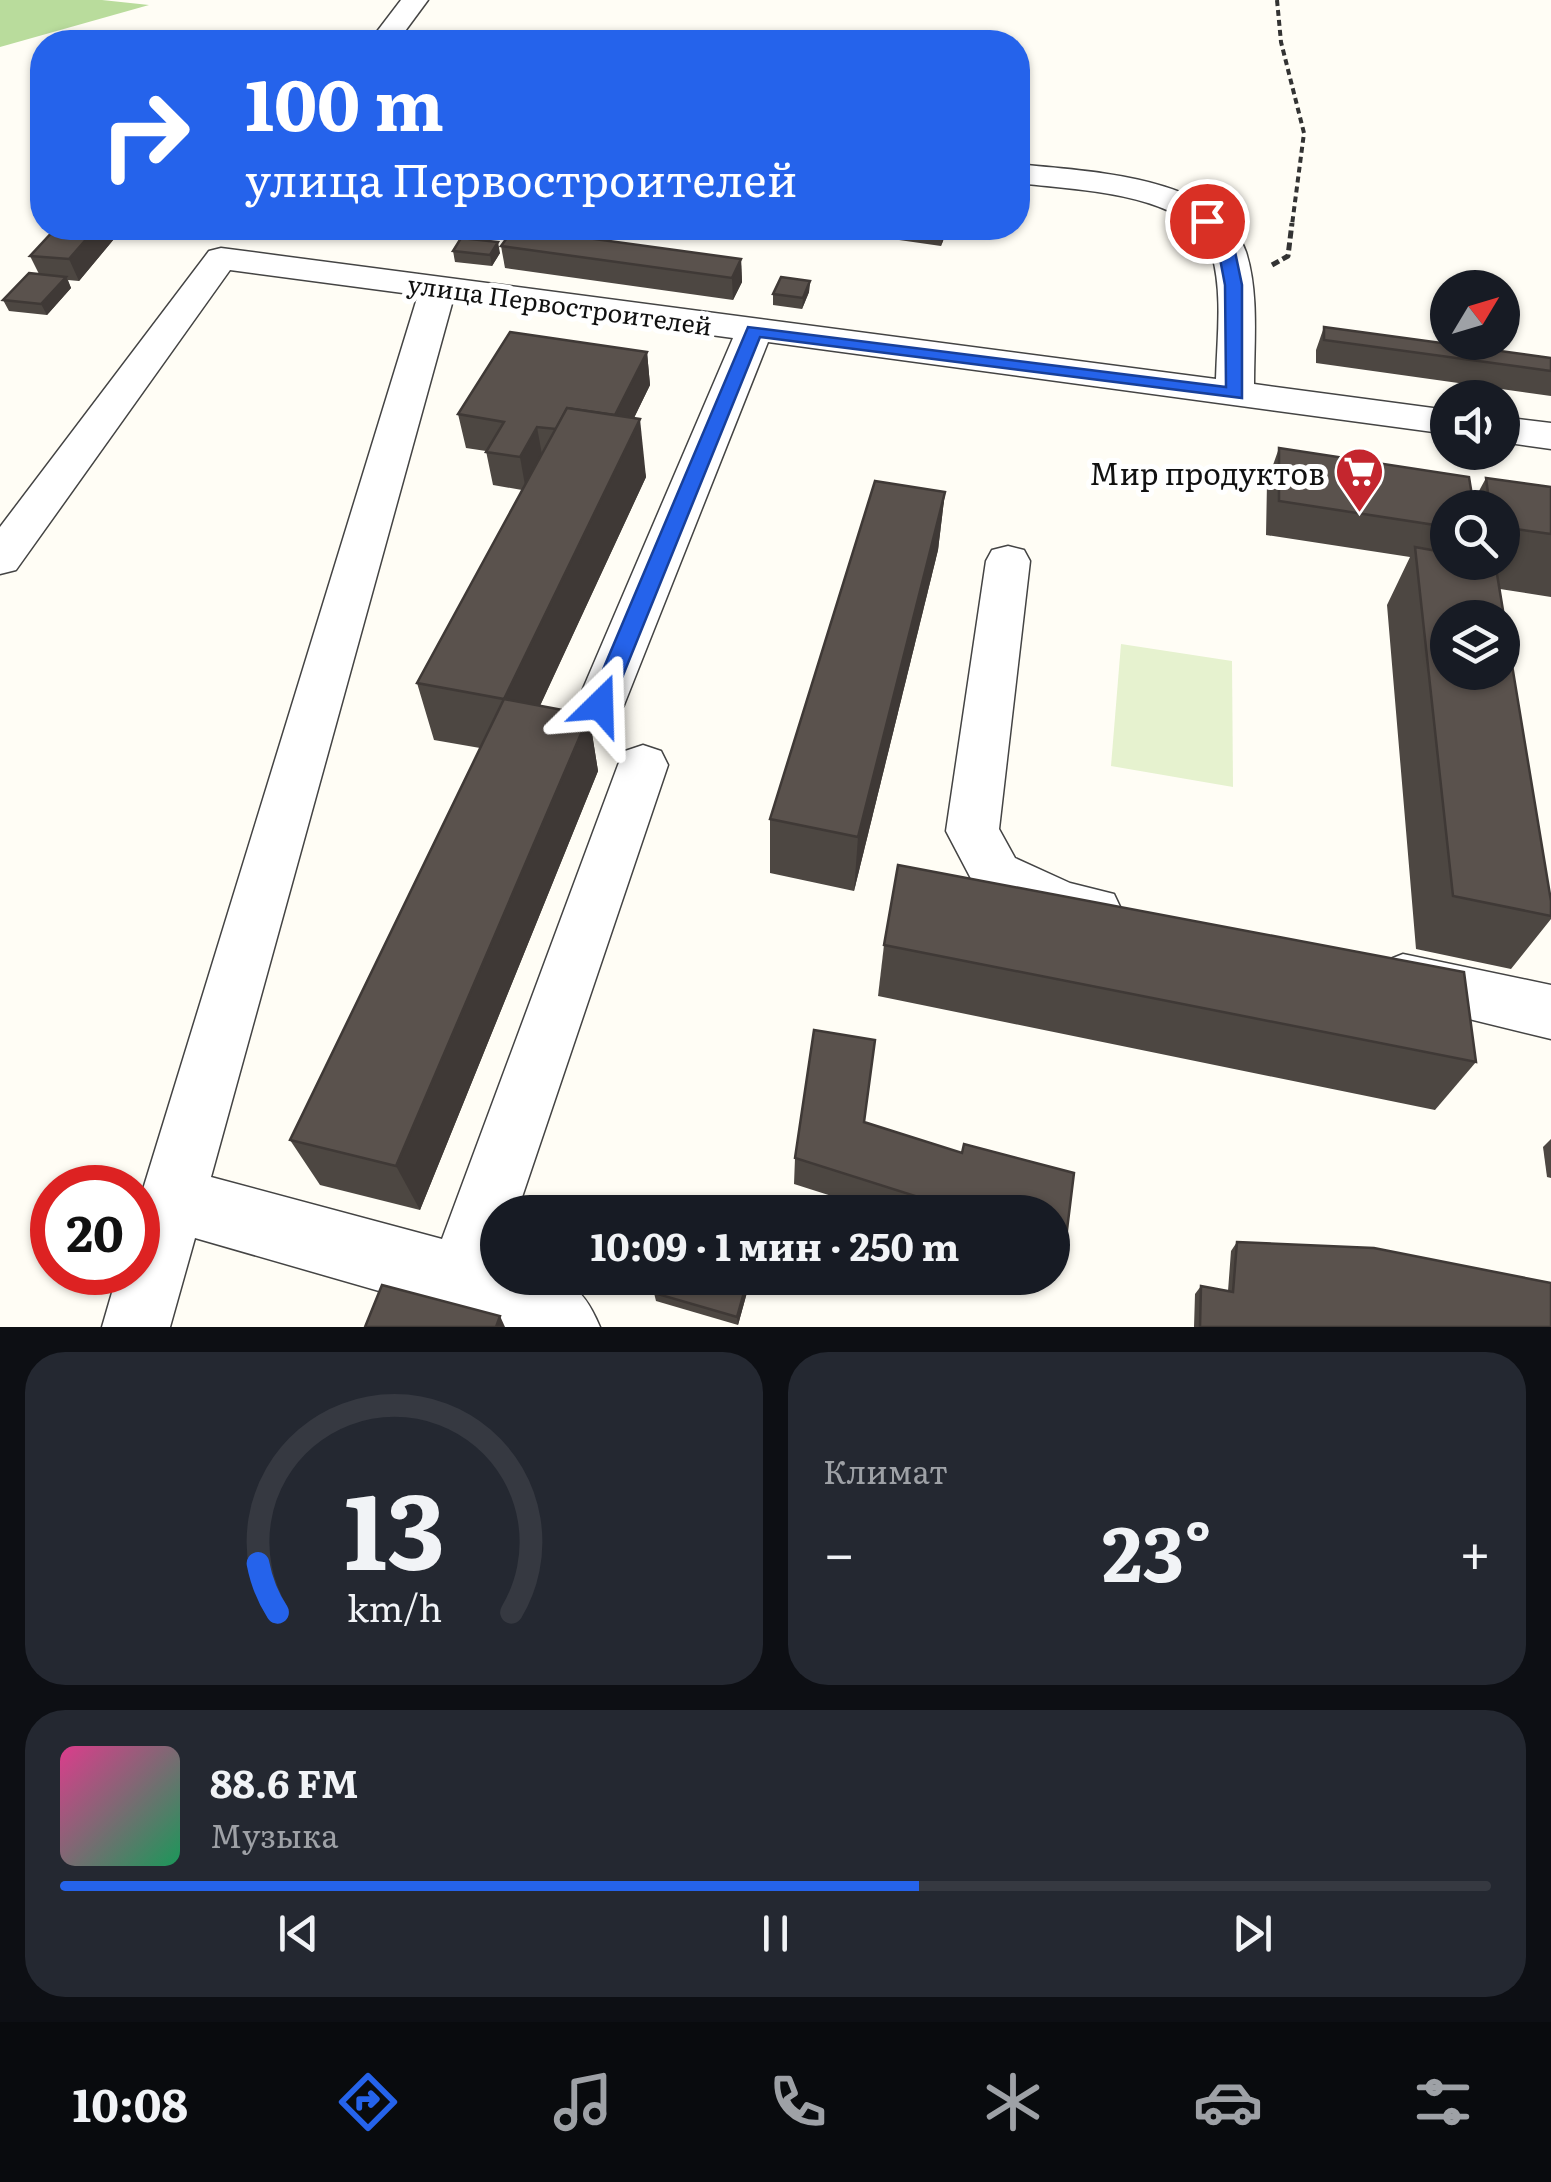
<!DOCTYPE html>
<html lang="ru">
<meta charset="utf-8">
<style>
:root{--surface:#171b24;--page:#242831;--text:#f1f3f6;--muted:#9ea1a6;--line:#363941;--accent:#2563eb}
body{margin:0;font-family:Literata,serif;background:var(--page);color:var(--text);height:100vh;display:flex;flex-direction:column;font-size:38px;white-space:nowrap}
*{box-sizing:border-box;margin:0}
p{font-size:32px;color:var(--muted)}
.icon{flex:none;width:55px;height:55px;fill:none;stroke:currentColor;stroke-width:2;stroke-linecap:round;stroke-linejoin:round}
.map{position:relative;height:1327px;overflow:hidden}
.sheet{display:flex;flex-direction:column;gap:25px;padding:25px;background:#0d0f14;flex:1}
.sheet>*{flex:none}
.guide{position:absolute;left:30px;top:30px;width:1000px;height:210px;border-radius:40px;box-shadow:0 2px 8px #0004;background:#2563eb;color:#fff;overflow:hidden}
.needle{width:65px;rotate:52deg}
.buttons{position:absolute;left:1430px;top:270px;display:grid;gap:20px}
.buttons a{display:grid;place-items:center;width:90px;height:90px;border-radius:50%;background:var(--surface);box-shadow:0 2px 8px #0004;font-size:50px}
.speed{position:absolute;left:30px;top:1165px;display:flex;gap:20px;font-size:50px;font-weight:700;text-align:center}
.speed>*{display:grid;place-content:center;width:130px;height:130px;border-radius:50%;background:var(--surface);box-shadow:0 2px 8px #0004;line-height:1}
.speed .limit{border:15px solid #d22;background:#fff;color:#111}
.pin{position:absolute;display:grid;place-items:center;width:85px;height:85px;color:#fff;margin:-42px;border:5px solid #fff;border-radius:50%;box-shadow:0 2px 10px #0007}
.me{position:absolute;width:110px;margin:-55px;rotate:22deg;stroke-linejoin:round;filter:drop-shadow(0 0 8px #0008)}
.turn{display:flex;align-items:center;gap:35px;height:210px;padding:0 50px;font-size:45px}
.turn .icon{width:130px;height:130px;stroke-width:2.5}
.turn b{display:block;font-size:70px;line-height:85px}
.big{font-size:75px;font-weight:700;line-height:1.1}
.sheet .tile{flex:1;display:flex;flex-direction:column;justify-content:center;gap:15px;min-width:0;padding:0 35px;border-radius:40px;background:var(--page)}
.sheet .dial{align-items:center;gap:0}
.dial svg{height:260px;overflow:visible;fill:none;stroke:var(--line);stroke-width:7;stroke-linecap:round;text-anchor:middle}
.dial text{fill:var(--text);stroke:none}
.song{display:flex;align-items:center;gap:30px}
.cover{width:120px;height:120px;border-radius:15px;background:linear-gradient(135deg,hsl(330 70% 55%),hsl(150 70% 35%))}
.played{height:10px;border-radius:5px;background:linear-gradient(90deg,var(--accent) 60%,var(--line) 60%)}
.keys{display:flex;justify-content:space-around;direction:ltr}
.heat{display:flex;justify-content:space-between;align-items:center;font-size:55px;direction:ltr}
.sheet .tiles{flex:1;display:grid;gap:25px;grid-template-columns:1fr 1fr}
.tile:last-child{grid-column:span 2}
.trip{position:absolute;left:480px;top:1195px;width:590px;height:100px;border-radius:50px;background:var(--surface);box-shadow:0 2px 8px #0004;font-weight:700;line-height:100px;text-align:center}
.dock{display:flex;height:160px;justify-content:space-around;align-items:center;background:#090b0e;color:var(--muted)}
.dock .icon{width:70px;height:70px}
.dock .active{color:var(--accent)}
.dock b{font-size:45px;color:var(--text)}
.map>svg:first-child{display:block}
.forest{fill:#b9dc9c}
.pitch{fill:#e6f2cf}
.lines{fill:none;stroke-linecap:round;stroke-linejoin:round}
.minor-casing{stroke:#444;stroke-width:3}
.path-far1{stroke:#333;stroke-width:4;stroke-dasharray:6 4;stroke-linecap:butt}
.path{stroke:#333;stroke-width:5;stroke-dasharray:8 4;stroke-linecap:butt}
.minor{fill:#fff;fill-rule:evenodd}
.wall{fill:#4d4742;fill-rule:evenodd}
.shaded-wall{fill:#3f3936}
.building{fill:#5a524d;stroke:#3f3936;stroke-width:2.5;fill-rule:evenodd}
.route{fill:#2563eb;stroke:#184099;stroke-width:2.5}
.labels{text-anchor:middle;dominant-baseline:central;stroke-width:10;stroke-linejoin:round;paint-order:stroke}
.far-street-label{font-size:25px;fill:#111;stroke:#fff}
.poi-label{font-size:30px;fill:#111;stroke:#fff;text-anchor:end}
</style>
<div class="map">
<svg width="1551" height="1327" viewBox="0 0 1551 1327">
<rect width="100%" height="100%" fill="#fffdf5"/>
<!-- forest -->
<polygon class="forest" points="0,0 102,0 149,5 0,47"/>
<!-- pitch -->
<polygon class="pitch" points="1121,644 1232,661 1233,787 1111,766"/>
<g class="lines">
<defs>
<g id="minor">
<polygon points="401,0 428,0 397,42 369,42"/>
<path d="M 1018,164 C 1086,172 1219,174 1246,252 C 1259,293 1254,342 1254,384 L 1448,410 L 1448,434 L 768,342 L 624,705 L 617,718 L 600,724 L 583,718 L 576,705 L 733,338 L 453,300 L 211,1177 L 442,1239 L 618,765 L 625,751 L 643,745 L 661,751 L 668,765 L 517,1212 L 498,1212 L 498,1278 C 553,1278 576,1269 600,1327 L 504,1327 L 195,1238 L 170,1327 L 102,1327 L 118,1272 L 138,1272 L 140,1199 L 418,295 L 230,270 L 16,570 L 0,574 L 0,527 L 209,251 L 221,248 L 1216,379 C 1217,339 1223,294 1212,255 C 1195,191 1070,190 1018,183 Z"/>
<polygon points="1502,417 1551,423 1551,449 1502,442"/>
<polygon points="1008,546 1024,550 1030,561 999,829 1015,858 1070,883 1114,894 1122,911 1114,928 1094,935 1063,929 977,890 946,831 986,561 992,550"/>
<polygon points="1403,954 1551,985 1551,1039 1383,998 1374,980 1383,962"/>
</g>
</defs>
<!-- minor casing -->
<use href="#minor" class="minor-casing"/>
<!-- path-far1 -->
<polyline class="path-far1" points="1277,0 1281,42 1304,133 1292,225"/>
<!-- path -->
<polyline class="path" points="1272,265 1288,256 1292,223"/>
<!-- minor -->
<use href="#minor" class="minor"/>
</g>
<!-- wall -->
<g class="wall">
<polygon points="42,72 42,91 37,77"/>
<polygon points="871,228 948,228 941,246 871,236"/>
<polygon points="114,239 79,281 68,280 71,288 47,315 9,311 3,300 39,274 30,256"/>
<polygon points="501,246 741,259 742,282 733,300 505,268"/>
<polygon points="453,251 500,253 492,266 455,262"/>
<polygon points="810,281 809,292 802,309 773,305 773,294"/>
<polygon points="1324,327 1551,358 1551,396 1316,363 1316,350"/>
<polygon points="647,352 650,385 634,418 646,477 540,706 589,715 598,771 420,1210 320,1185 290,1140 480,748 434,740 417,683 522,490 493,485 486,451 466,448 458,414"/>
<path d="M 1279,448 L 1473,502 L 1486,478 L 1551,487 L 1551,597 L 1500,589 L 1551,901 L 1551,919 L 1511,969 L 1416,949 L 1387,605 L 1410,557 L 1266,535 L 1267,482 ZM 1448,508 L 1502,508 L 1502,562 L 1448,562 Z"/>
<polygon points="945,492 938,550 854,891 770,873 770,819"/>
<polygon points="884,945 1476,1062 1435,1110 878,996"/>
<polygon points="814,1030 875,1040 864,1123 962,1153 964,1144 1074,1173 1067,1230 1056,1255 1052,1254 1052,1212 882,1212 794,1184 795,1158"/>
<polygon points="1551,1139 1551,1178 1547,1177 1543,1147"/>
<polygon points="1237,1242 1551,1327 1194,1327 1195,1294 1201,1286 1228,1291 1231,1251"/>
<polygon points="659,1278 751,1278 738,1325 656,1301 654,1293"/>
</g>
<!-- shaded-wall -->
<g class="shaded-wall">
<polygon points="96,228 110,228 114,239 79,281 69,259"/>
<polygon points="943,228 948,228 941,246"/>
<polygon points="498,242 500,253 492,266 490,255"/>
<polygon points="741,259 742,282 733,300 732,278"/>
<polygon points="66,277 71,288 47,315 41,304"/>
<polygon points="810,281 809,292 802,309 803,298"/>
<polygon points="647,352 650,385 608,471 604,437"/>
<polygon points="640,419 646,477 517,755 504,699"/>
<polygon points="537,427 543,460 526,491 520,457"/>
<polygon points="945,492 938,550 854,891 858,837"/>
<polygon points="589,715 598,771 420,1210 396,1166"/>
<polygon points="748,1278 751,1278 738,1325 737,1317"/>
<polygon points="500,1316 505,1327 496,1327"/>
</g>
<!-- building -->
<g class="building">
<polygon points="427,32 478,36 474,42 420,42"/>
<polygon points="56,228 96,228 69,259 30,256"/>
<polygon points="514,228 741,259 732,278 501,246"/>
<polygon points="461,238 498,242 490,255 453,251"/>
<polygon points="29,273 66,277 41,304 3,300"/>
<polygon points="781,277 810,281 803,298 773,294"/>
<polygon points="1324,327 1551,358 1551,371 1324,340"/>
<polygon points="510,332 647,352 615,415 567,408 556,429 537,427 520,457 486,452 504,422 458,414"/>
<polygon points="567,408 640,419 504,699 417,683"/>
<polygon points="1279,448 1469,477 1474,508 1448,508 1448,527 1279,501"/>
<polygon points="1486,478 1551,487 1551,534 1502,527 1502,508 1490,508"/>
<polygon points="875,481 945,492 858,837 770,819"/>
<path d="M 1415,547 L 1448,553 L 1448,562 L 1495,562 L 1551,901 L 1551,916 L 1453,896 ZM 1448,618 L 1502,618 L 1502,672 L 1448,672 Z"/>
<polygon points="504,699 589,715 396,1166 290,1140"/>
<polygon points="898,865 1464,972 1476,1062 884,945"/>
<polygon points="814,1030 875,1040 864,1122 962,1153 964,1144 1074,1173 1067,1230 1052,1226 1052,1212 1003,1212 961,1201 959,1210 795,1158"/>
<polygon points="1237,1242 1374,1248 1551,1283 1551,1327 1200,1327 1201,1286 1233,1292"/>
<polygon points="659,1278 748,1278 737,1317 654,1293"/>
<polygon points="382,1285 500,1316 496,1327 365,1327"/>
</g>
<!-- route -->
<polygon class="route" points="1207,216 1233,242 1242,285 1242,398 760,337 611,705 608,711 591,711 588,705 748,327 1226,387 1225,285 1217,243 1199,221"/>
<!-- icons -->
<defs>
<symbol id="supermarket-pin" viewBox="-11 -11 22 30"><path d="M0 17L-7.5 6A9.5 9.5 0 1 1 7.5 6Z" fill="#c4262e" stroke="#fff"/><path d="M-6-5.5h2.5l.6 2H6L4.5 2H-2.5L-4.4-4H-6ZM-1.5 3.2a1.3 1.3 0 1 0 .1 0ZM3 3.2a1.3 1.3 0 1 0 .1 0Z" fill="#fff"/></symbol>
</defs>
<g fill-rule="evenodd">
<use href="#supermarket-pin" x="1332" y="444" width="55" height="75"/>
</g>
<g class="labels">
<!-- far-street labels -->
<g class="far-street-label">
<text transform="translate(560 304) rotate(8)">улица Первостроителей</text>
</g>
<!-- poi labels -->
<g class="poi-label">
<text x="1325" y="472">Мир продуктов</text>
</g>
</g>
</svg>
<div class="buttons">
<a><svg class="needle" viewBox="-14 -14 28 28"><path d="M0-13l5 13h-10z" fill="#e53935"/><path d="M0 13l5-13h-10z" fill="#9ea1a6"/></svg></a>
<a><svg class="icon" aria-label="sound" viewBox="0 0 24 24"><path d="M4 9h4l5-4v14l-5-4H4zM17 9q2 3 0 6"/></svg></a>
<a><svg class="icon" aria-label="search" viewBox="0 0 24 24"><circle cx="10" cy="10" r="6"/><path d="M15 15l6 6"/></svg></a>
<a><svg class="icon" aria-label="layers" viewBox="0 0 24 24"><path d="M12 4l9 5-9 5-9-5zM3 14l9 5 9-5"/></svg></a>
</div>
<div class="speed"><div class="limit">20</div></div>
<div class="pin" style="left:1207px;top:221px;background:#d93025"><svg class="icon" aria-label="arrive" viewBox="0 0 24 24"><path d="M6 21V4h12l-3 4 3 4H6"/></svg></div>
<svg class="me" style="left:600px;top:705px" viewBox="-20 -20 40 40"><path d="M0-17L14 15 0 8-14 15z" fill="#2563eb" stroke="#fff" stroke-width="4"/></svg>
<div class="trip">10:09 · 1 мин · 250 m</div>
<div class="guide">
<div class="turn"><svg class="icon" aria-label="right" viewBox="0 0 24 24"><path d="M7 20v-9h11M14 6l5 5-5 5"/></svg><div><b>100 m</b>улица Первостроителей</div></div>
</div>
</div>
<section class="sheet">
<div class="tiles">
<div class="tile dial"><svg viewBox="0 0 100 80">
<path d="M14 69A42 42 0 1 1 86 69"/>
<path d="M14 69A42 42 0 0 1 8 54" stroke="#2563eb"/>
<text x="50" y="56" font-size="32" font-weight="700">13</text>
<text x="50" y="72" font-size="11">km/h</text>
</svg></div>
<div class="tile"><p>Климат</p>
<div class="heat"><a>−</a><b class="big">23°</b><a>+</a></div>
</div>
<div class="tile">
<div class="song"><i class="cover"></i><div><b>88.6 FM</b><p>Музыка</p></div></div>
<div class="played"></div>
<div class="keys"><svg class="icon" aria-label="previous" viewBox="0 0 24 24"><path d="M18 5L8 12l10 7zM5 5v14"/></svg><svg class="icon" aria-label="pause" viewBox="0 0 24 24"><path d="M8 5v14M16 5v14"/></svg><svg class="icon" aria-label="next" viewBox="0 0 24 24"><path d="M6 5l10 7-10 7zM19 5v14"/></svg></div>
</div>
</div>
</section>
<nav class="dock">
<b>10:08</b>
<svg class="icon active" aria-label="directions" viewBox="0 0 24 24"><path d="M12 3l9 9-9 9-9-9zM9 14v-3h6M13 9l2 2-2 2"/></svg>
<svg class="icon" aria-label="music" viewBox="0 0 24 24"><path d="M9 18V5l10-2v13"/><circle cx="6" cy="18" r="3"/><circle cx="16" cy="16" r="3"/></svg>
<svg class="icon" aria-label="phone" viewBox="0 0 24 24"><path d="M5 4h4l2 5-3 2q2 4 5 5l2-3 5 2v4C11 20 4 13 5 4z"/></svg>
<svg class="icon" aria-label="climate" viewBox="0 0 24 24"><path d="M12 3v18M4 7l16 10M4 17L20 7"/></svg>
<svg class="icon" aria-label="car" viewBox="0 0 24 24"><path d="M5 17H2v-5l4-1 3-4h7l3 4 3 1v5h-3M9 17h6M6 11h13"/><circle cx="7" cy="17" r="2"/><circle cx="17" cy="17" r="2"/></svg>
<svg class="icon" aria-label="filters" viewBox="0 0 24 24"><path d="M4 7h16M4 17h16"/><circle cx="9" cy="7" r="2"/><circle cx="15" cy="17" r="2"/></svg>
</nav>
